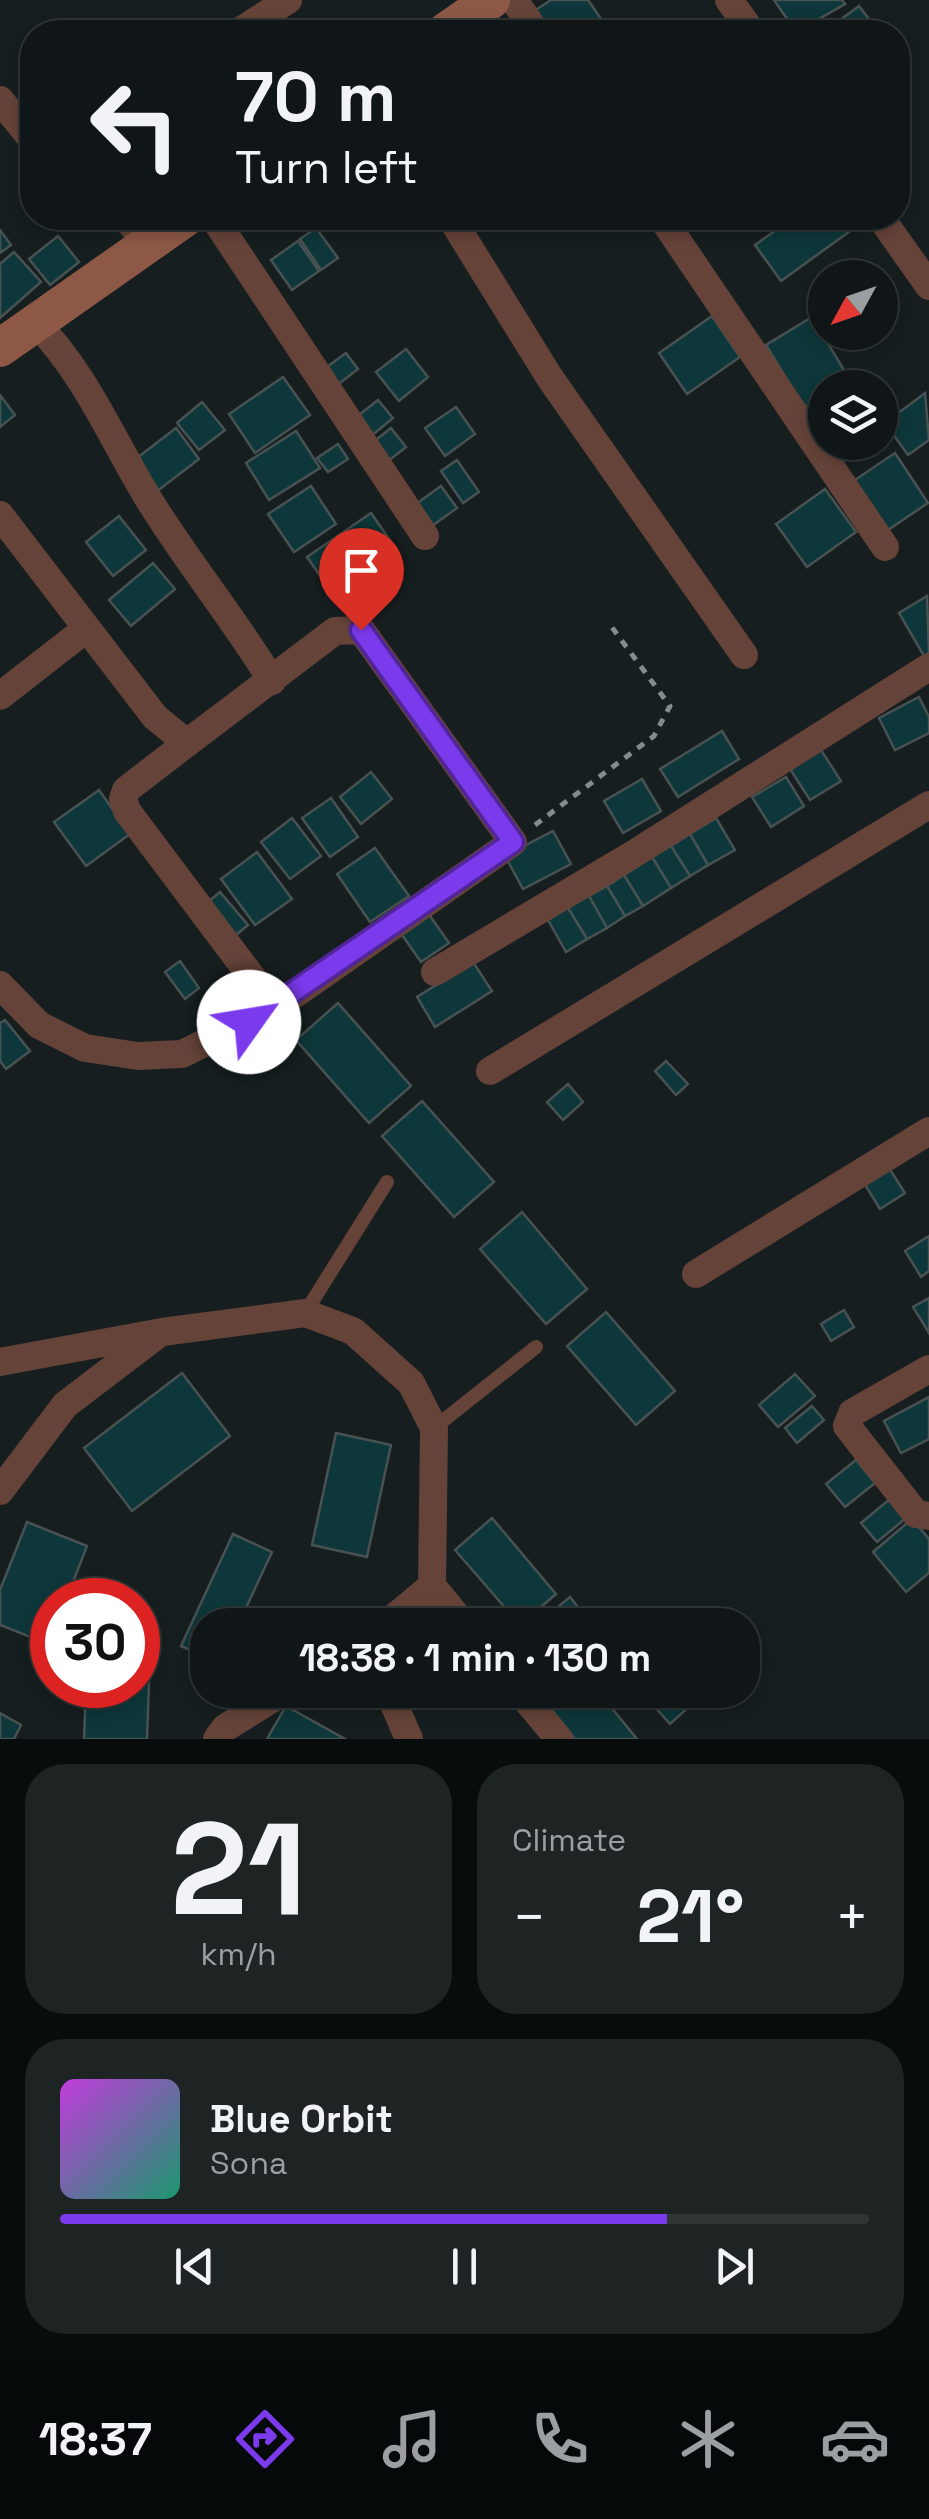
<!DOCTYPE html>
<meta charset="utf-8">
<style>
:root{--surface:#101617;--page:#1e2324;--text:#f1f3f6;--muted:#9c9fa1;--line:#303536;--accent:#7c3aed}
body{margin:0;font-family:"Space Grotesk",sans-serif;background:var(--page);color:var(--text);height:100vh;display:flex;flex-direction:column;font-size:38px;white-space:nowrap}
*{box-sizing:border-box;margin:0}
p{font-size:32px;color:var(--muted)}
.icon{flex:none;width:55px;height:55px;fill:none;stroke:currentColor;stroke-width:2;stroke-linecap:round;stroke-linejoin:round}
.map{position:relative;height:1739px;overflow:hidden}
.details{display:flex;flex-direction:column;gap:25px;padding:25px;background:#090c0d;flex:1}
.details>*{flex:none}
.guide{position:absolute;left:20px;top:20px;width:890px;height:210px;border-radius:40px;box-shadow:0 5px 15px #0003,0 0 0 2px var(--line);background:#101617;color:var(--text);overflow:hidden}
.needle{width:65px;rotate:230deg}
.controls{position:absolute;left:808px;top:260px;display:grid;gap:20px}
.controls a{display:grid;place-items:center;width:90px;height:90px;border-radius:50%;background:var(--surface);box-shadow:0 5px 15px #0003,0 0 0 2px var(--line);font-size:50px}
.speed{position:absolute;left:30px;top:1578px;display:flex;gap:20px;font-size:50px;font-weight:700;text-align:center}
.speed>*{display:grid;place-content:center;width:130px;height:130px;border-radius:50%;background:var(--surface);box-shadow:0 5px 15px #0003,0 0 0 2px var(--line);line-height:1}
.speed .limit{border:15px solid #d22;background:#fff;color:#111}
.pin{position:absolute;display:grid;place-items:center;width:85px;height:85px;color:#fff;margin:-102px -42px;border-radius:50% 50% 50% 0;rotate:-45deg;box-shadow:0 0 10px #0007}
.pin .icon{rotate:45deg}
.me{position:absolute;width:110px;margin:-55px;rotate:58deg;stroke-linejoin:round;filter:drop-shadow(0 0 8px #0008)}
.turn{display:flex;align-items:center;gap:35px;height:210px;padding:0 50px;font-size:45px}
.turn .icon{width:130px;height:130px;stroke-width:2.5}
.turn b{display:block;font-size:70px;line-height:85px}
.big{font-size:75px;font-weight:700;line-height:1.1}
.details .tile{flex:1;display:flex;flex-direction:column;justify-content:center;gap:15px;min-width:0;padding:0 35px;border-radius:40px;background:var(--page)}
.details .dial{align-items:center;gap:0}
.dial b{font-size:130px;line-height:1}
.song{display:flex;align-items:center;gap:30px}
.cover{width:120px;height:120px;border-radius:15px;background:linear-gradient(135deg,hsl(290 70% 55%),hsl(160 70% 35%))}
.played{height:10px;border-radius:5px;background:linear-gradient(90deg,var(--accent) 75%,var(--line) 75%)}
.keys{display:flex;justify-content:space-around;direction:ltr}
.heat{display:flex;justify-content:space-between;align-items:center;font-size:55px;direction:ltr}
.details .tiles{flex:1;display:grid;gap:25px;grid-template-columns:1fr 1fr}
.tile:last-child{grid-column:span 2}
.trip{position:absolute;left:190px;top:1608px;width:570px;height:100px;border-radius:40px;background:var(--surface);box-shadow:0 5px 15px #0003,0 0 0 2px var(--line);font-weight:700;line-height:100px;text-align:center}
.menu{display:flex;height:160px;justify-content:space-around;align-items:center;background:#060909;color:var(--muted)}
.menu .icon{width:70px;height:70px}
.menu .on{color:var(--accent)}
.menu b{font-size:45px;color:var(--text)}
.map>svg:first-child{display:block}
.building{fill:#0d373a;stroke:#485252;stroke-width:2.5}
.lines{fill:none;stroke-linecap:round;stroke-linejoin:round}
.path{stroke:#858c8c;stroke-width:5;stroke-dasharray:8 8;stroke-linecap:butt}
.lane{stroke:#654339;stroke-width:14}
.street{stroke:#654339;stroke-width:28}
.secondary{stroke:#8e5847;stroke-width:38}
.route-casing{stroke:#51269a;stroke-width:25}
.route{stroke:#7c3aed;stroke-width:18}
</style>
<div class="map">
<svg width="929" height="1739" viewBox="0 0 929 1739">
<rect width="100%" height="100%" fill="#161e1f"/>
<!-- building -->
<g class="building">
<polygon points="551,0 588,0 610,32 544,32 531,13"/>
<polygon points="774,0 842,0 845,4 796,32"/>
<polygon points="859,6 879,32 824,32"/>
<polygon points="793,218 850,218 857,226 781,281 755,245"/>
<polygon points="316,228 338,258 321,270 300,239"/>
<polygon points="0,230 11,245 0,253"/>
<polygon points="58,236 79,262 50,285 29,259"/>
<polygon points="298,241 319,271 292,290 271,260"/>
<polygon points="14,252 41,282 0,318 0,264"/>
<polygon points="712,316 740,357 687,394 659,353"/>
<polygon points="812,317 850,380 838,388 825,388 825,395 804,408 766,345"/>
<polygon points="406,349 428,377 399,401 376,372"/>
<polygon points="346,353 358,369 332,389 320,372"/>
<polygon points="283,377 310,415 255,453 229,414"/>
<polygon points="925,393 929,440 908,455 885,423"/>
<polygon points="0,395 15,415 0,427"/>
<polygon points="378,400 393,418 365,441 350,422"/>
<polygon points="202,402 225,430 199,450 177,423"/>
<polygon points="456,407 475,434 445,456 425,428"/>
<polygon points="176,428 199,459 156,492 133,461"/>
<polygon points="391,428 406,447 382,466 367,447"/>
<polygon points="296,431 320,468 269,500 246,463"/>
<polygon points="338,444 348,459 328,472 317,458"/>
<polygon points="895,453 928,503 882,534 849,484"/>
<polygon points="457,460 479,492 463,503 441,471"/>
<polygon points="311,486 336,524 294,552 268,514"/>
<polygon points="441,486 457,508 425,531 409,509"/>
<polygon points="825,489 856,532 807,567 776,524"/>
<polygon points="371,513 396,549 332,593 307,557"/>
<polygon points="119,516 146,550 113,576 86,542"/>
<polygon points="153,563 175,589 131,626 109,600"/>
<polygon points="927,596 929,653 924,656 899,613"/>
<polygon points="919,697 929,717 929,733 895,750 879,718"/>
<polygon points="722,731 739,759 678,797 660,769"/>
<polygon points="821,750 841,781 810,800 790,769"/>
<polygon points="371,772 392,799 361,824 340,797"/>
<polygon points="786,777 804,806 771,827 752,797"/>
<polygon points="642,779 661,811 623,833 604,801"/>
<polygon points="99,790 130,834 86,866 54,822"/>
<polygon points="331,798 358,837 330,857 302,818"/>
<polygon points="292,818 321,856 290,879 261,842"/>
<polygon points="716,818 735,850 708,865 690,834"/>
<polygon points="553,831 571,864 523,889 505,856"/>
<polygon points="690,834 708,865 690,876 671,846"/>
<polygon points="671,846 690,876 671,888 652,857"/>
<polygon points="375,848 409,896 370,922 337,874"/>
<polygon points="257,852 292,899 255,925 221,879"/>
<polygon points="652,857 671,888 643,906 624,875"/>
<polygon points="624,875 643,906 625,916 607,886"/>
<polygon points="607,886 625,916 607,928 589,896"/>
<polygon points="220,892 248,925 230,940 202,907"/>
<polygon points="589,896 607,928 587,939 568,908"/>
<polygon points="568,908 587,939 566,952 548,920"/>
<polygon points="428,913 449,943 421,962 400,932"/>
<polygon points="180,961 199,988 185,999 165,972"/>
<polygon points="473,962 492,991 435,1027 417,997"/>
<polygon points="338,1003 411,1086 369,1123 296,1040"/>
<polygon points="5,1020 30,1051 6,1069 0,1061 0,1023"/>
<polygon points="666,1061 688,1084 676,1095 655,1071"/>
<polygon points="568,1084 583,1102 563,1120 547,1102"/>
<polygon points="422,1101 494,1182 454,1217 382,1136"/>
<polygon points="889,1168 905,1193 880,1209 864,1183"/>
<polygon points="522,1212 587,1289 546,1324 480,1249"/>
<polygon points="929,1236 929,1271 921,1277 905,1251"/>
<polygon points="929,1298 929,1333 913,1307"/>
<polygon points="844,1310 854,1327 831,1341 821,1324"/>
<polygon points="606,1312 675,1391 636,1425 567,1346"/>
<polygon points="182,1373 230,1436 132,1511 84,1448"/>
<polygon points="795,1374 815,1396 778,1427 759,1405"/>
<polygon points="929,1397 929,1439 901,1453 884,1421"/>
<polygon points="812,1406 824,1420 797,1443 785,1428"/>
<polygon points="336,1433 391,1445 367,1557 312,1545"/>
<polygon points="856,1460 875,1483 845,1507 826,1484"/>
<polygon points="890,1499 906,1518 877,1542 861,1523"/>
<polygon points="492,1518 556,1594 520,1625 455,1550"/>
<polygon points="912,1519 929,1539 929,1573 906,1592 873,1552"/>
<polygon points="27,1522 87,1546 66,1600 52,1600 48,1644 0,1625 0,1590"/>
<polygon points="233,1534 272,1552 238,1625 208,1625 208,1658 181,1646"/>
<polygon points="570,1597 592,1625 536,1625"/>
<polygon points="138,1655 150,1655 147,1739 84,1739 86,1685 138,1685"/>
<polygon points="574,1690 597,1690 637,1739 575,1739 551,1709"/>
<polygon points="640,1690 678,1690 691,1705 670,1724"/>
<polygon points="286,1706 345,1739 267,1739"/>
<polygon points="0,1713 21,1725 14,1739 0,1739"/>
</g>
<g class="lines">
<!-- path -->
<polyline class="path" points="535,825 654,736 670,706 608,622"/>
<!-- lane -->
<g class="lane">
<polyline points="305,1313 387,1182"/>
<polyline points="434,1428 536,1347"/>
</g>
<!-- street -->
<g class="street">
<polyline points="514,0 536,32"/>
<polyline points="729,0 752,32"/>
<polyline points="239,32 288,0"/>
<polyline points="0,100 32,139"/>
<polyline points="126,218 147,243"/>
<polyline points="214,218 425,536"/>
<polyline points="451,218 550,378 744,655"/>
<polyline points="662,218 885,547"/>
<polyline points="881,218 929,286"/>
<path d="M 36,323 C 88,377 112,440 151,503 C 189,564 234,619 272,681"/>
<polyline points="0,515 155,717 187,743 335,631 361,630 513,842 275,1008 182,1054 138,1056 85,1048 39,1025 0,985"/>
<polyline points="0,696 86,629"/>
<polyline points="187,743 126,790 123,799 127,811 275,1008"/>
<polyline points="435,972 632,855 929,667"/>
<polyline points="490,1071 929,805"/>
<polyline points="696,1274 929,1131"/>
<polyline points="0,1362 162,1332 305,1313 353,1331 411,1383 434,1428 432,1586"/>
<polyline points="929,1369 852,1413 847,1426 916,1514 929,1516"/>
<polyline points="0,1491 65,1405 157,1335"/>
<polyline points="385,1625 432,1586 464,1625"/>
<polyline points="388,1690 409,1739"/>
<polyline points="518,1690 559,1739"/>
<polyline points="217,1739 225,1728 286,1690"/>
</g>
<!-- secondary -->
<g class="secondary">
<polyline points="445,32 491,0"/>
<polyline points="0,348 185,218"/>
</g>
</g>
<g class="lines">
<defs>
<polyline id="route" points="249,1022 513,842 361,630"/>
</defs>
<!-- route casing -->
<use href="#route" class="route-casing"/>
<!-- route -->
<use href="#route" class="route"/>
</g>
</svg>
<div class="controls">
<a><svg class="needle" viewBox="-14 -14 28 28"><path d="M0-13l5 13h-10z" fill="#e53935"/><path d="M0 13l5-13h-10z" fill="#9c9fa1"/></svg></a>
<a><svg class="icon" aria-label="layers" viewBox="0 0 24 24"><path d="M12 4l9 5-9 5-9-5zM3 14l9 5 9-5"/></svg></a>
</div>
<div class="speed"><div class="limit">30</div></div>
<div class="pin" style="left:361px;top:630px;background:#d93025"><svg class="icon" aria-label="arrive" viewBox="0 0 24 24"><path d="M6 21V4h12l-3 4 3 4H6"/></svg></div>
<svg class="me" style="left:249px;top:1022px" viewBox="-20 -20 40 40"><circle r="19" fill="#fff"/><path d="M0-13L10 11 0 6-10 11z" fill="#7c3aed"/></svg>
<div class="trip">18:38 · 1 min · 130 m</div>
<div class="guide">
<div class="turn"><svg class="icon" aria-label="left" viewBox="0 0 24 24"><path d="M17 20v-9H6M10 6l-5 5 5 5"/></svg><div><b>70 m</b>Turn left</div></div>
</div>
</div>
<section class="details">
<div class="tiles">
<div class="tile dial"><b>21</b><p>km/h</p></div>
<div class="tile"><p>Climate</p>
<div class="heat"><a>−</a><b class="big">21°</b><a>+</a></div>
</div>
<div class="tile">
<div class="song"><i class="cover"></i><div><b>Blue Orbit</b><p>Sona</p></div></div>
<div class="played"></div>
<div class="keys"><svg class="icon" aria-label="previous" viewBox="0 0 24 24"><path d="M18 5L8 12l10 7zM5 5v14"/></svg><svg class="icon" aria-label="pause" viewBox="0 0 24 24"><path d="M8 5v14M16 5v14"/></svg><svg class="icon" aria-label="next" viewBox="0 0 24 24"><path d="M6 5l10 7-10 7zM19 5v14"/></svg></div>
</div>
</div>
</section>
<nav class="menu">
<b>18:37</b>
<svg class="icon on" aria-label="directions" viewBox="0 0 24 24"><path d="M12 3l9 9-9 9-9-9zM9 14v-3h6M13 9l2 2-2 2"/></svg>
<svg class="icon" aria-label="music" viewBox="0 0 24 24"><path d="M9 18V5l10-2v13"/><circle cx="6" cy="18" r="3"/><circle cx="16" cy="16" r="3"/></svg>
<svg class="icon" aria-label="phone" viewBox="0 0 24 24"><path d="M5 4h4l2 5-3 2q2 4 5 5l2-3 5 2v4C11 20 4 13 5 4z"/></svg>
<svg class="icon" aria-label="climate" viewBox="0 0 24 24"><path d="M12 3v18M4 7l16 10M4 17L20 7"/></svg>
<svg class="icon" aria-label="car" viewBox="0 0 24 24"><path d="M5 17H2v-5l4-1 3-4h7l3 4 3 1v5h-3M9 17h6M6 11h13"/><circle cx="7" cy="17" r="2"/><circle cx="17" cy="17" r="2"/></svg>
</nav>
